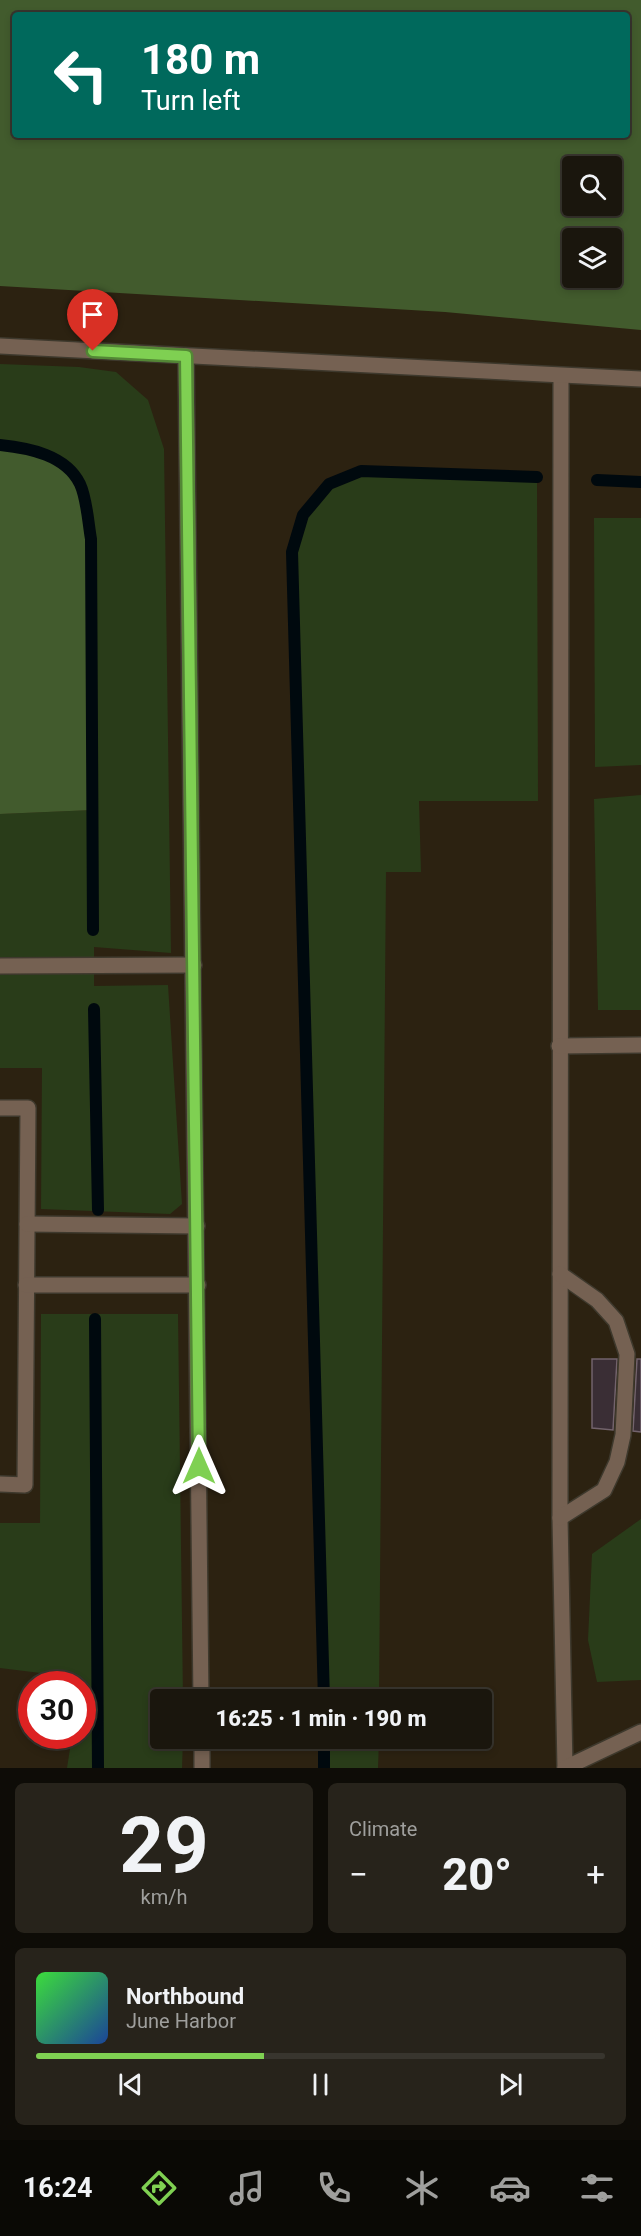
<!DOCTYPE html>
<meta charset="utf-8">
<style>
:root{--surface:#1a160d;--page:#27231b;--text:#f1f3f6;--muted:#9f9f9d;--line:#38352e;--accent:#7fd052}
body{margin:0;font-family:Roboto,sans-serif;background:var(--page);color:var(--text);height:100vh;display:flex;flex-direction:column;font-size:22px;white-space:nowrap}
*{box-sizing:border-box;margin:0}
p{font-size:20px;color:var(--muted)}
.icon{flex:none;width:33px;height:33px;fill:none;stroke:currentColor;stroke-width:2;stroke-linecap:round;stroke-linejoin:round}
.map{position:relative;height:1768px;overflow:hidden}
.drawer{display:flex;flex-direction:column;gap:15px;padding:15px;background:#0e0c07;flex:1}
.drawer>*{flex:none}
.banner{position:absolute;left:12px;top:12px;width:618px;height:126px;border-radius:6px;box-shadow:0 3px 9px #0003,0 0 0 2px var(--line);background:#00695c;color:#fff;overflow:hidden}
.tools{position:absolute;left:562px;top:156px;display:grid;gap:12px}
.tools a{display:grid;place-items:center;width:60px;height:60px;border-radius:6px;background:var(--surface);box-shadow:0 3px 9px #0003,0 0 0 2px var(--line);font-size:30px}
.speed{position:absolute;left:18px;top:1671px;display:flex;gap:12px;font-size:30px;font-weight:700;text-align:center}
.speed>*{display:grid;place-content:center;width:78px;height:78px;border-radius:50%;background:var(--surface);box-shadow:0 3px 9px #0003,0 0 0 2px var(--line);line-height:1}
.speed .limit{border:9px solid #d22;background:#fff;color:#111}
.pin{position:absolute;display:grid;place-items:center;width:51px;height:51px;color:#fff;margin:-62px -26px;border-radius:50% 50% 50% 0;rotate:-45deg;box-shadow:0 0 6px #0007}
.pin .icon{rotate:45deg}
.me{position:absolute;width:66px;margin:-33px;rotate:0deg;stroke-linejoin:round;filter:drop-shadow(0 0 4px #0008)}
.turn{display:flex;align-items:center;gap:21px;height:126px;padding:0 30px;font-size:27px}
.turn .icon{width:78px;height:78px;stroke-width:2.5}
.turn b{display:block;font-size:42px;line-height:51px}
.big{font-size:45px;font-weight:800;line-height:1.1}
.drawer .card{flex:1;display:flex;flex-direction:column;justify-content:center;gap:9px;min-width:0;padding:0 21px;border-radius:9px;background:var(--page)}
.drawer .dial{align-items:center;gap:0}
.dial b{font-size:78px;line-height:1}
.song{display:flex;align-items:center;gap:18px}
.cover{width:72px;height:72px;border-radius:9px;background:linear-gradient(135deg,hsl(120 70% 55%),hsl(220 70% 35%))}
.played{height:6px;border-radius:3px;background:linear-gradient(90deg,var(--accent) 40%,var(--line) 40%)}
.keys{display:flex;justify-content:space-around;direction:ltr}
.heat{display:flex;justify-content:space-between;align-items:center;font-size:33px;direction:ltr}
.drawer .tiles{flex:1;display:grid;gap:15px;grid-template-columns:1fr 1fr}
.card:last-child{grid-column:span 2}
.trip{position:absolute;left:150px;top:1689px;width:342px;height:60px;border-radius:6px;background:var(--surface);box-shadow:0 3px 9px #0003,0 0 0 2px var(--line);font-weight:800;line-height:60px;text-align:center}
.tabs{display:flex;height:96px;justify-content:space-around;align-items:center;background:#0a0905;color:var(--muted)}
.tabs .icon{width:42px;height:42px}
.tabs .selected{color:var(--accent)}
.tabs b{font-size:27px;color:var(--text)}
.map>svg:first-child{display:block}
.built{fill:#2c2211;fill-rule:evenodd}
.green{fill:#293c19}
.forest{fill:#425b2d;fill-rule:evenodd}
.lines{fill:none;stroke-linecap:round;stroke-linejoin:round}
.stream{stroke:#00090e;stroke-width:12}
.building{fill:#3a2e35;stroke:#72636c;stroke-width:1.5}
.service-casing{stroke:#3e392d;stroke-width:18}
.minor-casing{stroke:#3e392d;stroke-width:18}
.service{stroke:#756152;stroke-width:15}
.minor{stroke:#756152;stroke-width:15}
.route-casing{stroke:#538735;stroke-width:15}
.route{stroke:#7fd052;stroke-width:10}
</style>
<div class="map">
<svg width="641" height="1768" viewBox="0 0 641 1768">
<rect width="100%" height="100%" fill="#231d11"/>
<!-- built -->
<path class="built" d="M 0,0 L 641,0 L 641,1768 L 0,1768 ZM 15,15 L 627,15 L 627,135 L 15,135 ZM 573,166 L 612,166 L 612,206 L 573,206 ZM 573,238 L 612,238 L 612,278 L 573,278 ZM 32,1684 L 82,1684 L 82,1736 L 32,1736 ZM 160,1700 L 482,1700 L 482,1738 L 160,1738 Z"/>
<!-- green -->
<g class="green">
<polygon points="0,364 79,367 116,372 148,400 164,449 171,953 94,947 94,986 168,985 182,1204 170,1214 41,1209 42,1068 0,1068 0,814 92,810 21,447 0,445"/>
<path d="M 361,471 L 537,477 L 538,801 L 419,801 L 421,872 L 386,872 L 379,1699 L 324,1700 L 292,552 C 307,503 314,491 361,471 Z"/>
<polygon points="594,518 641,518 641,765 595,767"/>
<polygon points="641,795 641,1010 598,1010 594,799"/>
<polygon points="41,1314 178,1314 183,1699 160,1700 160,1738 183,1739 182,1768 67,1768 72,1736 82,1736 81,1678 0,1668 0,1523 40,1523"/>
<polygon points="641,1519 641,1680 597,1682 588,1640 592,1554"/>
<polygon points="324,1739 379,1739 378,1768 324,1768"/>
</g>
<!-- forest -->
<g class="forest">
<path d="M 0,0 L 641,0 L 641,330 L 445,312 L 0,286 ZM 15,15 L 627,15 L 627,135 L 15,135 ZM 573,166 L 612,166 L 612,206 L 573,206 ZM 573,238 L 612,238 L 612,278 L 573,278 Z"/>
<polygon points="0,445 21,447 65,462 81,484 91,539 93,810 0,814"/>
</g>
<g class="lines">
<!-- stream -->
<g class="stream">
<path d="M 0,445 C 29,448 66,455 80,484 C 87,499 88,522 91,539 L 93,930"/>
<polyline points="597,480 641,482"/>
<polyline points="94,1009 98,1210"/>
<polyline points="95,1319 98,1768"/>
<polyline points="324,1700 292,552 303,515 329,484 361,471 537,477"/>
<polyline points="324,1738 324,1768"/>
</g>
</g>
<!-- building -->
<g class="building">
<polygon points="592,1359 617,1359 613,1430 592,1428"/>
<polygon points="637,1359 641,1359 641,1432 633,1431"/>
</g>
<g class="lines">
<defs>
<g id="service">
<polyline points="561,376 560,1518 565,1768"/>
<polyline points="0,966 194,965"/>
<polyline points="559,1046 641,1045"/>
<polyline points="0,1108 28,1108 25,1485 0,1484"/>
<polyline points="27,1224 197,1226"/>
<polyline points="560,1274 597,1300 616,1321 627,1354 623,1435 617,1462 604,1490 560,1518"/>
<polyline points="26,1285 198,1285"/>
<polyline points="565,1768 641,1732"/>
</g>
<g id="minor">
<polyline points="0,346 641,379"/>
<polyline points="186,356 201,1700"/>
<polyline points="202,1738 202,1768"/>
</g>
</defs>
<!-- service casing -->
<use href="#service" class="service-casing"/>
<!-- minor casing -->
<use href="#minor" class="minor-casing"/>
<!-- service -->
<use href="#service" class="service"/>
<!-- minor -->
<use href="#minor" class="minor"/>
</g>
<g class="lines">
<defs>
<polyline id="route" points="93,351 186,356 199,1466"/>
</defs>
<!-- route casing -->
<use href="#route" class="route-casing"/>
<!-- route -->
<use href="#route" class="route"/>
</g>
</svg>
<div class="tools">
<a><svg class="icon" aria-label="search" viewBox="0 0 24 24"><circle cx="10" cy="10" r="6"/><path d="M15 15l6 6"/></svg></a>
<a><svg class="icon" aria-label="layers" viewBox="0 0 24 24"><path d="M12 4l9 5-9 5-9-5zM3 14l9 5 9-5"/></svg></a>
</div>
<div class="speed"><div class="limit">30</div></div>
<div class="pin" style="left:93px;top:351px;background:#d93025"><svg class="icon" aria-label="arrive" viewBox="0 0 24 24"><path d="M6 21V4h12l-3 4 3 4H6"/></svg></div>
<svg class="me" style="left:199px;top:1466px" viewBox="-20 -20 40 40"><path d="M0-17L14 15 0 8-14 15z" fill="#7fd052" stroke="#fff" stroke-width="4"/></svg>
<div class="trip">16:25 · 1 min · 190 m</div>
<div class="banner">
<div class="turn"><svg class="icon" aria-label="left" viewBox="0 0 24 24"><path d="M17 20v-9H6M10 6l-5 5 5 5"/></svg><div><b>180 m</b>Turn left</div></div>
</div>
</div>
<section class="drawer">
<div class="tiles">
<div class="card dial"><b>29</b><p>km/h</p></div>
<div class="card"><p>Climate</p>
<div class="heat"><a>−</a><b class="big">20°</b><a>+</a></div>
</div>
<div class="card">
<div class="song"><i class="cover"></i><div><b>Northbound</b><p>June Harbor</p></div></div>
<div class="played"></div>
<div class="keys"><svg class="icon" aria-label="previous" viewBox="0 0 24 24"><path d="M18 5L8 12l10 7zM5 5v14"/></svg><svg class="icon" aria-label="pause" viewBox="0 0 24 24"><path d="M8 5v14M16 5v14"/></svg><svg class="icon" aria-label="next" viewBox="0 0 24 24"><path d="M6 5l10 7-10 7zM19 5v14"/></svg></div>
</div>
</div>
</section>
<nav class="tabs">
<b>16:24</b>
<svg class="icon selected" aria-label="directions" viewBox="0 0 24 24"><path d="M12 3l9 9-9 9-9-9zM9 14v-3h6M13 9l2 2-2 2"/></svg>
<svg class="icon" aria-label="music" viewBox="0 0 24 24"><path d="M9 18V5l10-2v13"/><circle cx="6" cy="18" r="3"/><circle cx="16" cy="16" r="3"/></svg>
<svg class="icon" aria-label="phone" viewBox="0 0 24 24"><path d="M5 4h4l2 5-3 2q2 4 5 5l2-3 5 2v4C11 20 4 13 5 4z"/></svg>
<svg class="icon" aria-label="climate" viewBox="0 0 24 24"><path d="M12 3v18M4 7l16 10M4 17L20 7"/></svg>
<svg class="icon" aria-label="car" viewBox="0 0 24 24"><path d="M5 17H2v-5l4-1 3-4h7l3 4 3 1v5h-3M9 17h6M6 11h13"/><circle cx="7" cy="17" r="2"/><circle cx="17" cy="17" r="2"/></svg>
<svg class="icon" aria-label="filters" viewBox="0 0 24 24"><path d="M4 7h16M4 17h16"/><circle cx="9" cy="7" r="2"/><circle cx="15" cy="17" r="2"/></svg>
</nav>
